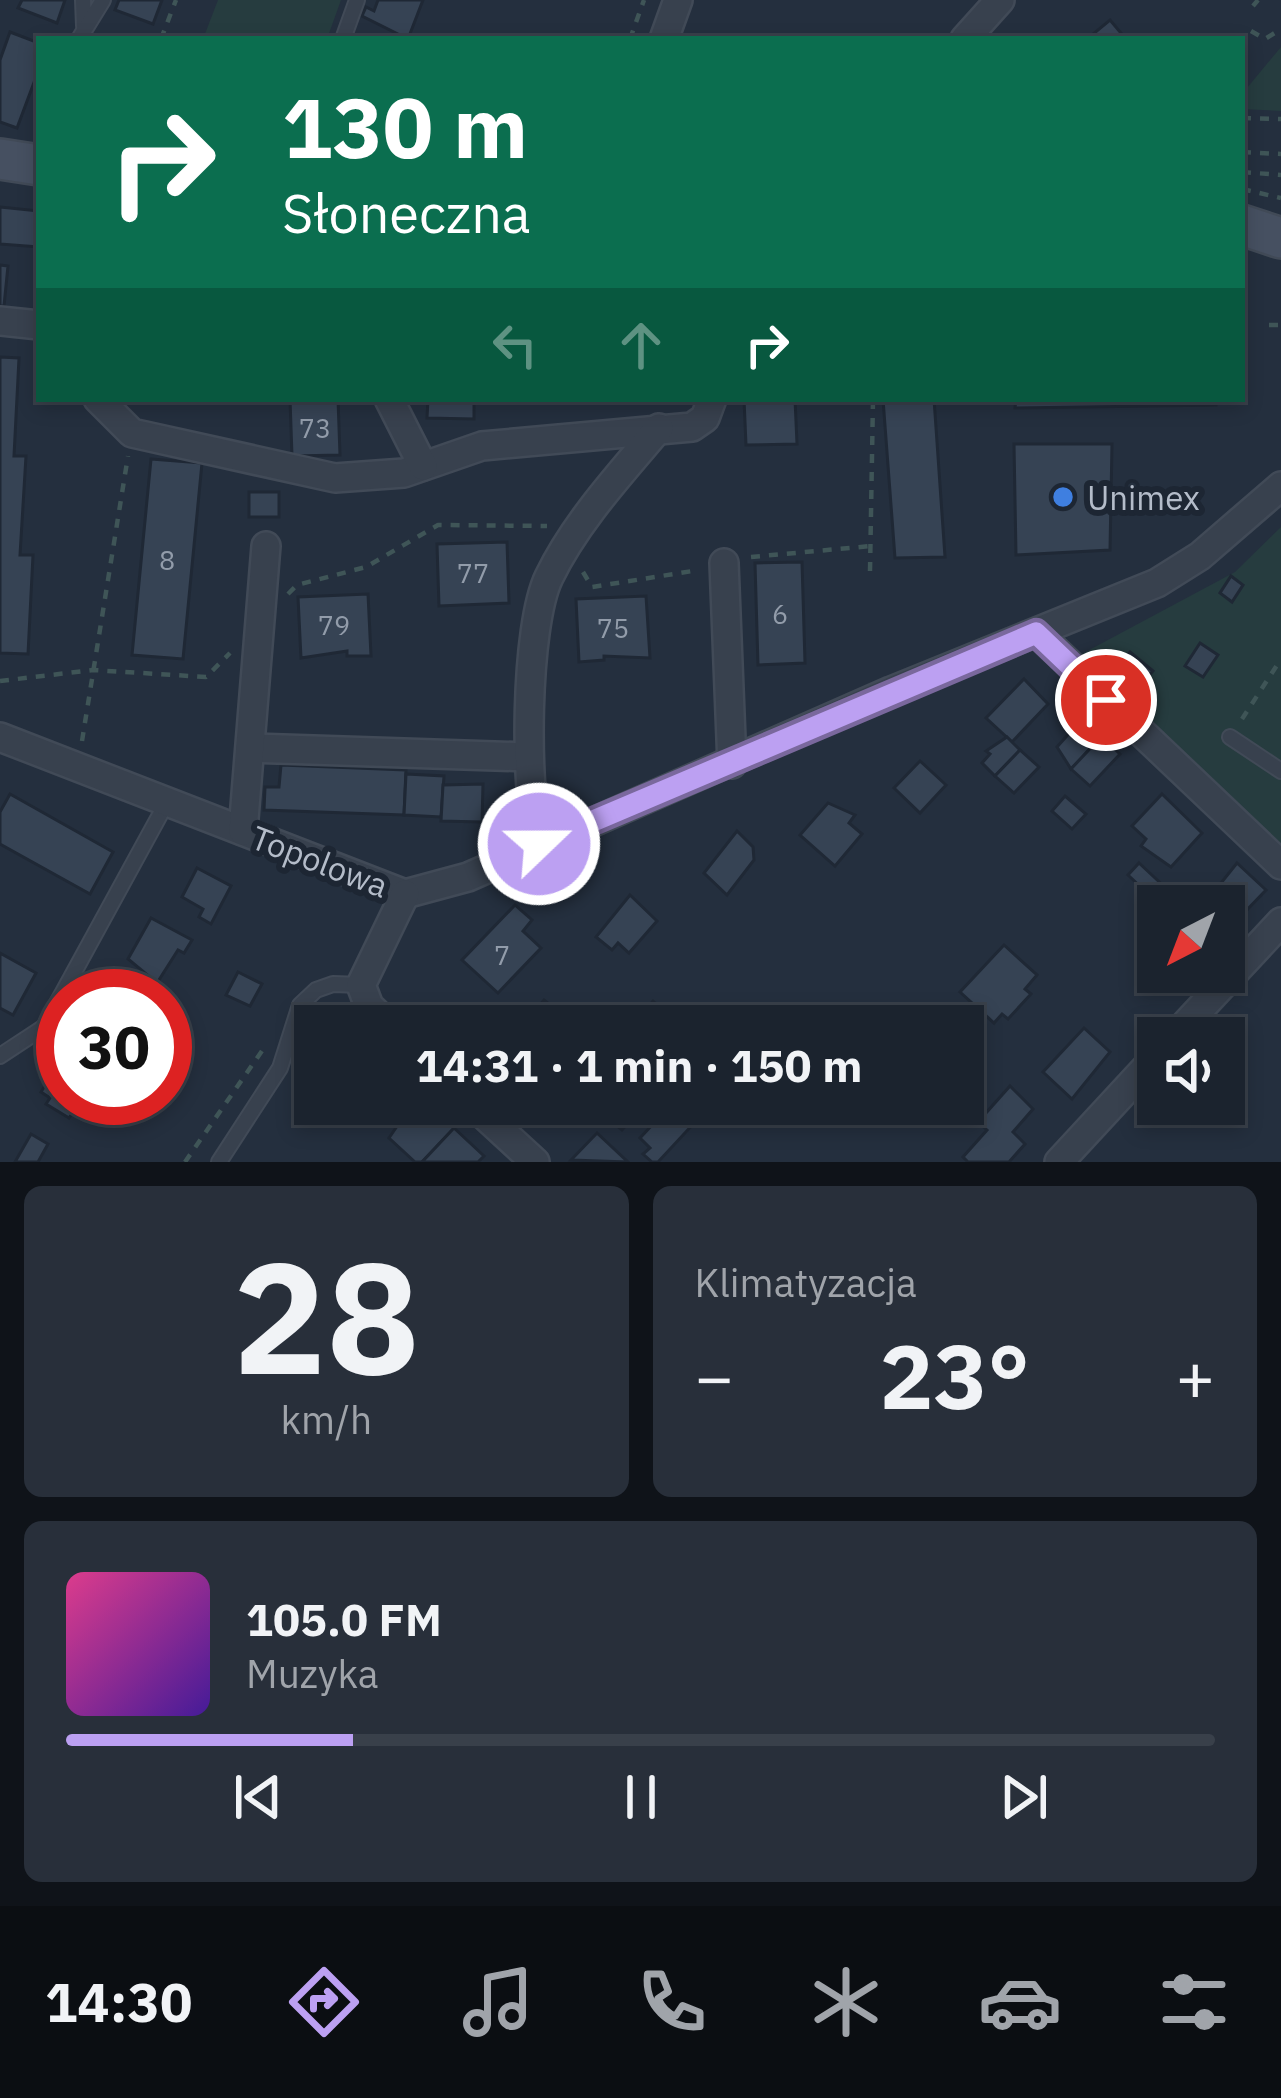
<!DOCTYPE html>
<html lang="pl">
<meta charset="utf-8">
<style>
:root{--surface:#1b232e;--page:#282f3a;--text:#f1f3f6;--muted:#a0a4aa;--line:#39404a;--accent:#bca0f2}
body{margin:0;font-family:"IBM Plex Sans",sans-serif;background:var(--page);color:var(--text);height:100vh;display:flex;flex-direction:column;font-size:45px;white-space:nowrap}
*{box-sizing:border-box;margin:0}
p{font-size:39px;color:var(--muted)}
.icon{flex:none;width:66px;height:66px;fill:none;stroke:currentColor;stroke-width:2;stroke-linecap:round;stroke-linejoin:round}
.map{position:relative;height:1162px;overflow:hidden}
.drawer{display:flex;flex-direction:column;gap:24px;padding:24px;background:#0f1319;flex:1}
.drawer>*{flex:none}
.guide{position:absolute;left:36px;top:36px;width:1209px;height:366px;border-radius:0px;box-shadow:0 6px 18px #0003,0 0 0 3px var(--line);background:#0b6e4f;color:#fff;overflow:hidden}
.needle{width:78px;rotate:222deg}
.tools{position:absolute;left:1137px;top:885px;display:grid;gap:24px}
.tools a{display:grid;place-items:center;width:108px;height:108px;border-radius:0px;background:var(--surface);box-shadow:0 6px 18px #0003,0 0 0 3px var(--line);font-size:60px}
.speed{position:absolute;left:36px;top:969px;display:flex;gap:24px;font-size:60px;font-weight:700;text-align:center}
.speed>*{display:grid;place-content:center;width:156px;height:156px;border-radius:50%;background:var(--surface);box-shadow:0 6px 18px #0003,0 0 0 3px var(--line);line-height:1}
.speed .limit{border:18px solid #d22;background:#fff;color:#111}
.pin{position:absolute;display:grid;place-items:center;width:102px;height:102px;color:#fff;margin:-51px;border:6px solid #fff;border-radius:50%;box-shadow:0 3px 12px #0007}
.me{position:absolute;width:132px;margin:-66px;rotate:68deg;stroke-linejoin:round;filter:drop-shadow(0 0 9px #0008)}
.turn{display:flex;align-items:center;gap:42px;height:252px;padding:0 48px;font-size:54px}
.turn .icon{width:156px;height:156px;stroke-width:2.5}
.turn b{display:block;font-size:84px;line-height:102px}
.lanes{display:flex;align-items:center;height:114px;padding:0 48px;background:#0003;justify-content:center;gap:60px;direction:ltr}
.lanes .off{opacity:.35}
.big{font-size:90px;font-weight:700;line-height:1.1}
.drawer .widget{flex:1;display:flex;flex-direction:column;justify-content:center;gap:18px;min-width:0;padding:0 42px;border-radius:18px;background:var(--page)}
.drawer .dial{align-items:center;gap:0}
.dial b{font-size:156px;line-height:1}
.song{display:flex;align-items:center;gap:36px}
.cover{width:144px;height:144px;border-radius:18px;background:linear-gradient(135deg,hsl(330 70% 55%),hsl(260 70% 35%))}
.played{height:12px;border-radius:6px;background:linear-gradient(90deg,var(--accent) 25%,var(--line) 25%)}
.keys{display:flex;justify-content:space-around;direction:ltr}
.heat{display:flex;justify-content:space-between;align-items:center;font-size:66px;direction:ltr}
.drawer .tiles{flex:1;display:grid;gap:24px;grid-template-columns:1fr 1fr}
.widget:last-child{grid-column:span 2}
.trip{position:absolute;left:294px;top:1005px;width:690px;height:120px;border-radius:0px;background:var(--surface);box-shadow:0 6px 18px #0003,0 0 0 3px var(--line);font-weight:700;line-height:120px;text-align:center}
.menu{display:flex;height:192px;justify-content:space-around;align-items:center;background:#0b0e12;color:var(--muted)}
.menu .icon{width:84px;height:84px}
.menu .selected{color:var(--accent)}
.menu b{font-size:54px;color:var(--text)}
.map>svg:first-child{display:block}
.green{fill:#263c3f}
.building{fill:#364354;stroke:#1f2835;stroke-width:3}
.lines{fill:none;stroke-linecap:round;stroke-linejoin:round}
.lane-casing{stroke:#414a57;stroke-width:18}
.street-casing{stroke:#414a57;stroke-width:32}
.secondary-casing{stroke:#414a57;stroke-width:44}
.path{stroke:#3f5557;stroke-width:4.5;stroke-dasharray:9 9;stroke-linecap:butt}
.lane{stroke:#38414e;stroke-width:14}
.street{stroke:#38414e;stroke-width:27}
.secondary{stroke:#465061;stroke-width:39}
.route-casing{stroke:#7a689d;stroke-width:30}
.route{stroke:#bca0f2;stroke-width:21}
.shop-dot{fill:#3f7fe0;stroke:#1d2633;stroke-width:4.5}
.labels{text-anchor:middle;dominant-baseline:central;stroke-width:12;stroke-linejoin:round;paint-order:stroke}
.number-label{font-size:27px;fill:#929caa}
.poi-label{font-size:33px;fill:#b4bcc9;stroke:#1d2633;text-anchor:start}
.street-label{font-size:33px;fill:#b4bcc9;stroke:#1d2633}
</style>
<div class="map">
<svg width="1281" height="1162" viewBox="0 0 1281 1162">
<rect width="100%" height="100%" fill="#242f3e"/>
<!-- green -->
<g class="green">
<polygon points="218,0 341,0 327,39 203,39"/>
<polygon points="1281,47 1281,111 1242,109 1242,94"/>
<polygon points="1281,527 1281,844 1078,656 1235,572"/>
</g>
<!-- building -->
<g class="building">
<polygon points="22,0 65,0 57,23 18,8"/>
<polygon points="119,0 162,0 153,24 115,10"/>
<polygon points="378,0 423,0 408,39 362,16 366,7 374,11"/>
<polygon points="1110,20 1126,39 1087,39"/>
<polygon points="10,32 39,43 39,69 17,128 0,122 0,60"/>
<polygon points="0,207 39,211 39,247 0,244"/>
<polygon points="0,265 8,266 4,306 0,306"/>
<polygon points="0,357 19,358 14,456 26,456 20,555 33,555 28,654 0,653"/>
<polygon points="290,399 338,399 340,455 292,456"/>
<polygon points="428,399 474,399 474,419 427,418"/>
<polygon points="744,399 795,399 797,444 746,445"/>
<polygon points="883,399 934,399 945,557 895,558"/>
<polygon points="1016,399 1216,399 1216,405 1015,408"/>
<polygon points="1014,444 1112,444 1110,550 1016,555"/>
<polygon points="151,459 202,463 183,659 132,655"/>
<rect x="249" y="492" width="30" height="25"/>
<polygon points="507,542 509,603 439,606 437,544"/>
<polygon points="802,562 805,663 758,665 755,563"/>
<polygon points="1231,576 1243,585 1232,602 1220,593"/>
<polygon points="368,594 371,656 347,656 347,651 301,658 298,597"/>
<polygon points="646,596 650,658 604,656 604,660 579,662 576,599"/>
<polygon points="1200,643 1218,655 1203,677 1185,666"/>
<polygon points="1130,652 1153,671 1138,688 1115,669"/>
<polygon points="1024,679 1048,704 1012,742 986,718"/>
<polygon points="1082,719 1101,737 1071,769 1057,747"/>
<polygon points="1007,737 1020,750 995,776 982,763 990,754 986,751"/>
<polygon points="1101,737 1120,754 1090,786 1071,769"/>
<polygon points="1020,750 1039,767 1014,793 995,776"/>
<polygon points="920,761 946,785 920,813 894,788"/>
<polygon points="281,765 406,770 404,815 264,810 265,787 279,787"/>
<polygon points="406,774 444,776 441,817 404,815"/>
<polygon points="483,784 482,822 441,821 443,785"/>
<polygon points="10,794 113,852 90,894 0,844 0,812"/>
<polygon points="1162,794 1202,833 1171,867 1141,846 1146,839 1132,826"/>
<polygon points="1065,796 1086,814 1072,829 1052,811"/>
<polygon points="828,803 855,815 849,823 862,834 835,866 800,835"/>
<polygon points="737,831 753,847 754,860 727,895 704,873"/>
<polygon points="1139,863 1185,906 1161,906 1128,875"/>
<polygon points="1237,863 1266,890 1241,916 1209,898"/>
<polygon points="197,868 231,886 211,924 199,917 203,909 182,897"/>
<polygon points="630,895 657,921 629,953 618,943 612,950 596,937"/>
<polygon points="515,905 532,920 523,931 541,948 498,993 462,960"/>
<polygon points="151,918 192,940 184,953 178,950 157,983 128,959"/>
<polygon points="1004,945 1037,975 1025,989 1031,994 1008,1019 1002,1014 994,1023 960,992"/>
<polygon points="0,953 36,973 13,1015 0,1008"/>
<polygon points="238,972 262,984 250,1006 226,995"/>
<polygon points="544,1000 563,1016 554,1026 534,1026 527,1020"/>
<polygon points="653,1001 671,1017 663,1026 645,1026 637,1019"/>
<polygon points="1084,1028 1110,1052 1072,1099 1043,1072"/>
<polygon points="57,1066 63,1070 63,1098 82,1098 69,1118 46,1104 50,1098 41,1092"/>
<polygon points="1010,1086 1033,1109 1013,1132 1025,1144 1009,1162 968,1162 963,1157 987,1130 978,1122"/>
<polygon points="422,1104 430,1104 454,1128 422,1162 415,1162 389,1138 404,1116"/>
<polygon points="511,1104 541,1104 527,1119"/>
<polygon points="621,1104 642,1108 622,1130 609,1119"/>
<polygon points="668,1108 678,1117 685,1110 697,1120 658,1162 652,1162 643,1154 650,1148 640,1138"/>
<polygon points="454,1128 484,1156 478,1162 422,1162"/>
<polygon points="597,1133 628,1162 571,1160"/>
<polygon points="31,1134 48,1144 38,1162 15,1162"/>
</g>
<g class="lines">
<defs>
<g id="lane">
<polyline points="83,0 84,26"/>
<polyline points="79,39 103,0"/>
<polyline points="343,39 357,0"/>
<polyline points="1230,737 1281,771"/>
<polyline points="0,1056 44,1027 167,802"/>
<polyline points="219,1162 280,1068 300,1005 316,990 333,984 361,985"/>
</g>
<g id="street">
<polyline points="664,39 678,0"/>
<polyline points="965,39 1000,0"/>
<polyline points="0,321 39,325"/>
<polyline points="98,399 132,433 335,478 404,473 482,446 692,427 705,418 712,399"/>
<polyline points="389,399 423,466"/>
<polyline points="724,563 732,764"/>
<polyline points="1037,633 1281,865"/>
<polyline points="0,737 405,894 468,877 891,691 1157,583 1200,556 1281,486"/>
<polyline points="250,748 528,757"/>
<polyline points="243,831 266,546"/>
<path d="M 539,844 C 524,791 525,626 549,577 C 575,523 620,474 659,428"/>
<polyline points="390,1026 369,1006 361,985 405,894"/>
<polyline points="1173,1038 1281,922"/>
<polyline points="472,1104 535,1162"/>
<polyline points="1059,1162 1158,1055"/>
</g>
<g id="secondary">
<polyline points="0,159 39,165"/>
<polyline points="1242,225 1281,238"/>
</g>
</defs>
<!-- lane casing -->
<use href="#lane" class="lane-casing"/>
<!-- street casing -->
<use href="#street" class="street-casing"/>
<!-- secondary casing -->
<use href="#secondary" class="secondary-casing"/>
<!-- path -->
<g class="path">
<polyline points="1253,6 1258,0"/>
<polyline points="1251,31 1265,39 1281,29"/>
<polyline points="161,39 176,0"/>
<polyline points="630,39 644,0"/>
<polyline points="1242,118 1281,119"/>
<polyline points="1242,152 1281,154"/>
<polyline points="1242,172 1281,175"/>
<polyline points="1242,189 1281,198"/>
<polyline points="1269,325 1281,325"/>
<polyline points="751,557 871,546"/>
<polyline points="870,571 873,399"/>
<polyline points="583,572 592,587 699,570"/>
<polyline points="288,594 297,585 366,567 438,525 547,526"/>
<polyline points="0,681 93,670 206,677 230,653"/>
<polyline points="1242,719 1281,659"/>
<polyline points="82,741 128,456"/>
<polyline points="185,1162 264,1048"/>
</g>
<!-- lane -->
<use href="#lane" class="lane"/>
<!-- street -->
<use href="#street" class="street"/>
<!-- secondary -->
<use href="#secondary" class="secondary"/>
</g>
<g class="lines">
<defs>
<polyline id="route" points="539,844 1036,633 1106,700"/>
</defs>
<!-- route casing -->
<use href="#route" class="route-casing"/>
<!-- route -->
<use href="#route" class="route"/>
</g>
<!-- markers -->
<circle class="shop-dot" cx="1063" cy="497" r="12"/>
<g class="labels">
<!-- number labels -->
<g class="number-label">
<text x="315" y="427">73</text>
<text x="167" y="559">8</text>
<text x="473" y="572">77</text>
<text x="780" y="613">6</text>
<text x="334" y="624">79</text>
<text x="613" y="627">75</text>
<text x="502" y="954">7</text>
</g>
<!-- poi labels -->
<g class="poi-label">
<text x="1087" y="497">Unimex</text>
</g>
<!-- street labels -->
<g class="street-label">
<text transform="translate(320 861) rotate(21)">Topolowa</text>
</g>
</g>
</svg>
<div class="tools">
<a><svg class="needle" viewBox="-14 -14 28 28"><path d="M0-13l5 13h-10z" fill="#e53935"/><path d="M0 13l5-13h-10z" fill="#a0a4aa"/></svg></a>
<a><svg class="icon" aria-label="sound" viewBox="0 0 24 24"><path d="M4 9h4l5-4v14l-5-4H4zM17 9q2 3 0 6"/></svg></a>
</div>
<div class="speed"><div class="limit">30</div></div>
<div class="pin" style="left:1106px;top:700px;background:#d93025"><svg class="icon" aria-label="arrive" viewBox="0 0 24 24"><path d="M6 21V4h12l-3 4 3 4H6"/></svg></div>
<svg class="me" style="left:539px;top:844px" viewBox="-20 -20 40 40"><circle r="17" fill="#bca0f2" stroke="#fff" stroke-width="3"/><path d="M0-11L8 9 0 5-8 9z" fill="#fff"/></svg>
<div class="trip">14:31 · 1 min · 150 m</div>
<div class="guide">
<div class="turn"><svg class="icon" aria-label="right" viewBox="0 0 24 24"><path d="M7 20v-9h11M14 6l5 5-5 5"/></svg><div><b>130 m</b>Słoneczna</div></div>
<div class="lanes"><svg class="icon off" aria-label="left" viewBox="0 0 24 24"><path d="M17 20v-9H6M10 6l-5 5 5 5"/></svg><svg class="icon off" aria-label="ahead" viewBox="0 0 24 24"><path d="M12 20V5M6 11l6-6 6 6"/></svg><svg class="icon" aria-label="right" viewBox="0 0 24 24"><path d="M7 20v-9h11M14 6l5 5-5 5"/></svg></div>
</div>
</div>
<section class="drawer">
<div class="tiles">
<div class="widget dial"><b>28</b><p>km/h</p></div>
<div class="widget"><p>Klimatyzacja</p>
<div class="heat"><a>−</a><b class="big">23°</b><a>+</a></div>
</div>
<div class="widget">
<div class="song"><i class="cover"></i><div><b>105.0 FM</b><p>Muzyka</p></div></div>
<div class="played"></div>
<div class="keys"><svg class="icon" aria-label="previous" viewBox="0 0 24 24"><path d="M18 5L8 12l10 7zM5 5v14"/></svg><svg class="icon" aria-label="pause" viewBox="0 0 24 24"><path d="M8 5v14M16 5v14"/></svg><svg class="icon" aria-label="next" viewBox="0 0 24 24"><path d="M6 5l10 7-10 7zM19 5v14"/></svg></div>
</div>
</div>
</section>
<nav class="menu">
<b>14:30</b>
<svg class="icon selected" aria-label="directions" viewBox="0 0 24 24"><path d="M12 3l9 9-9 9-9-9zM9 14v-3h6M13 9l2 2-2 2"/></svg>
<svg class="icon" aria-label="music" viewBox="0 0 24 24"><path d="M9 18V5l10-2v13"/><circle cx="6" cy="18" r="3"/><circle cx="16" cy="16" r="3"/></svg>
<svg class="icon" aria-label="phone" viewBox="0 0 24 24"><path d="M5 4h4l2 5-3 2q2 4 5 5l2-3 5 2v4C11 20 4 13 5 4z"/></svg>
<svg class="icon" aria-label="climate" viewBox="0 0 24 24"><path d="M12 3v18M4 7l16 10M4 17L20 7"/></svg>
<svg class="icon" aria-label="car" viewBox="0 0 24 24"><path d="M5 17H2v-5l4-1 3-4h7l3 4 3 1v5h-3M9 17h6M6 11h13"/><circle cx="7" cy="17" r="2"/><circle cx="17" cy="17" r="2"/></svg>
<svg class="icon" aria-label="filters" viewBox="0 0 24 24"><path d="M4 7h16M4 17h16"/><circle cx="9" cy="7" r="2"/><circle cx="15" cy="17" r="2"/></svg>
</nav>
